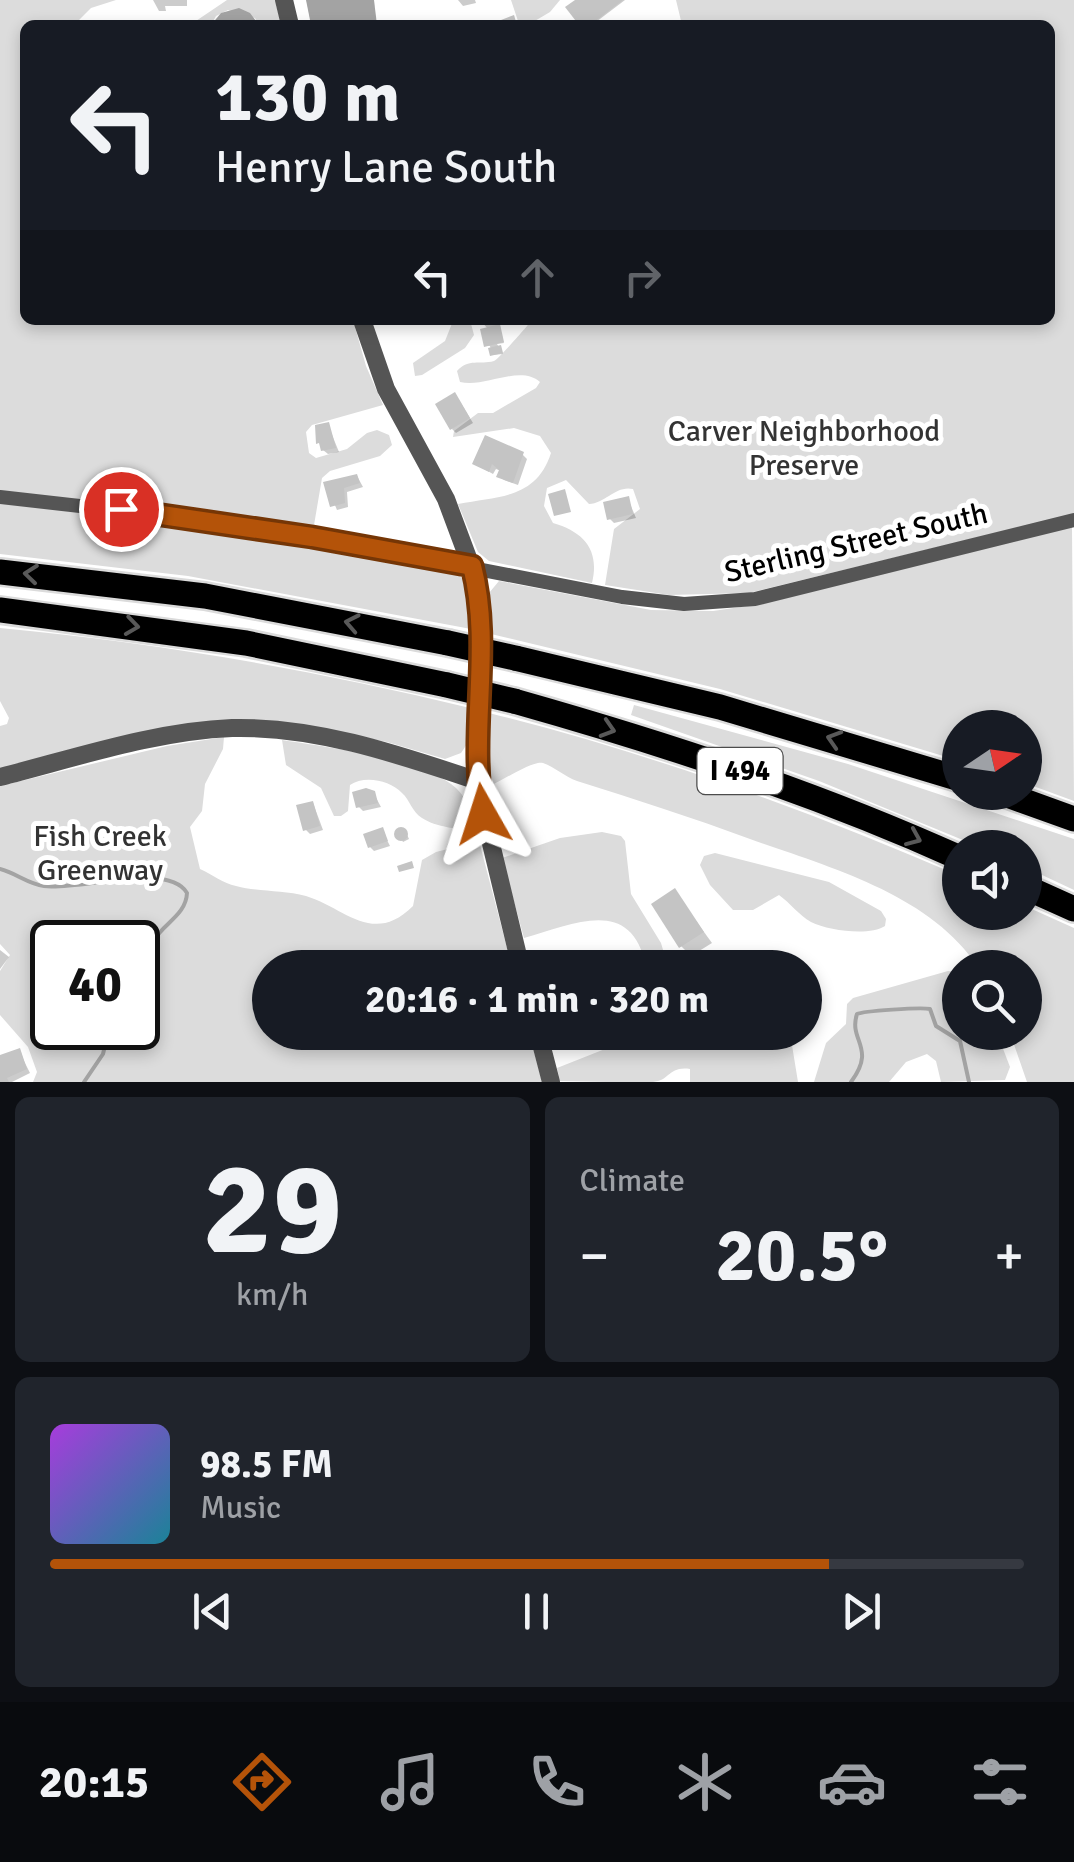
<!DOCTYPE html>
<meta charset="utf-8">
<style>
:root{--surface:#171b24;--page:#20242c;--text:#f1f3f6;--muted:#9ea1a6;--line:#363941;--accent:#b45309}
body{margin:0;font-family:Signika,sans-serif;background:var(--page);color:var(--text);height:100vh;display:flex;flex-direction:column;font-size:38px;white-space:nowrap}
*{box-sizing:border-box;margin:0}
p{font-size:32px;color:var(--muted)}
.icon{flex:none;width:55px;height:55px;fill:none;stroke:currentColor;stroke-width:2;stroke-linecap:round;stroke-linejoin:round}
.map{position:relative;height:1082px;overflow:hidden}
.panel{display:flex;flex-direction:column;gap:15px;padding:15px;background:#0d0f14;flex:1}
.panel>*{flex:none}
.guide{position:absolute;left:20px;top:20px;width:1035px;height:305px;border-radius:15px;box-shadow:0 5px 15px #0003;background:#171b24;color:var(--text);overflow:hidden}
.needle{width:65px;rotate:77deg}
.fabs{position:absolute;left:942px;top:710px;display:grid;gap:20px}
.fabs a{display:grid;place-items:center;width:100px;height:100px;border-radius:50%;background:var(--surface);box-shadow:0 5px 15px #0003;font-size:50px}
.speed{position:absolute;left:30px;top:920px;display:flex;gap:20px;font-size:50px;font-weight:700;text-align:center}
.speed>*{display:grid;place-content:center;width:130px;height:130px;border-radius:50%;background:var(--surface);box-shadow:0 5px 15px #0003;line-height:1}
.speed .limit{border:5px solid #111;border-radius:15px;background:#fff;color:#111}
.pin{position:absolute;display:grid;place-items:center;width:85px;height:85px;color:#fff;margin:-42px;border:5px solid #fff;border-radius:50%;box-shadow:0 2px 10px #0007}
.me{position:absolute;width:110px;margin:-55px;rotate:354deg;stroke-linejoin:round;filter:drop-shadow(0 0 8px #0008)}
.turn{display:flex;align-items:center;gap:35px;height:210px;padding:0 30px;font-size:45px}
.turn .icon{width:130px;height:130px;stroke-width:2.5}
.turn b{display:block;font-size:70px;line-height:85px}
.lanes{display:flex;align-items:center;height:95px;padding:0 30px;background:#0003;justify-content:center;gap:50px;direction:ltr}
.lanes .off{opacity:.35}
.big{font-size:75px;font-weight:700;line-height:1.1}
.panel .tile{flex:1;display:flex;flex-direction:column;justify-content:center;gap:15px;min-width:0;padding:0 35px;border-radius:15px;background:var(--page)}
.panel .dial{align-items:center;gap:0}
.dial b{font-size:130px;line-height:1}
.song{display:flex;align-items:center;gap:30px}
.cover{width:120px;height:120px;border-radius:15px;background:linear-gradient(135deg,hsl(280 70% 55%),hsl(190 70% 35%))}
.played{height:10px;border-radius:5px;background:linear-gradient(90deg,var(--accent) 80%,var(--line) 80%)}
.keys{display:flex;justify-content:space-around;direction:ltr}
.heat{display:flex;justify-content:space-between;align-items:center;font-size:55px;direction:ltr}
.panel .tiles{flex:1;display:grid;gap:15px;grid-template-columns:1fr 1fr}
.tile:last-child{grid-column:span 2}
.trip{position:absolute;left:252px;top:950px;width:570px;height:100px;border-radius:50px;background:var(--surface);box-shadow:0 5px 15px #0003;font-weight:700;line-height:100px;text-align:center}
.dock{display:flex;height:160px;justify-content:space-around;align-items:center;background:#090b0e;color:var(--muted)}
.dock .icon{width:70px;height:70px}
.dock .selected{color:var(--accent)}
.dock b{font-size:45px;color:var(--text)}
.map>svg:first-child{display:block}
.green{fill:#dcdcdc;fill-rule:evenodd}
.water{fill:#a3a3a3}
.shadow{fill:#0003}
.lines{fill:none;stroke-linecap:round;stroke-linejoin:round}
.stream{stroke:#a3a3a3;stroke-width:4}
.building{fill:#c4c4c4}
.motorway-casing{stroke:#dbdbdb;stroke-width:30}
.minor{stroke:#555;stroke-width:14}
.tertiary{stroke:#555;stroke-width:18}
.motorway{stroke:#000;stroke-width:25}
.motorway-bridge-casing{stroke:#dbdbdb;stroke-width:30;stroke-linecap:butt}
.motorway-bridge{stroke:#000;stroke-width:25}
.oneway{stroke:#595959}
.route-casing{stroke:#753606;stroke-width:25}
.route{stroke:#b45309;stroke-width:18}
.labels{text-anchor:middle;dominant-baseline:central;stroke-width:10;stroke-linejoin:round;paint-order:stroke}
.shield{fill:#fff;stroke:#4c4c4c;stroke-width:2.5}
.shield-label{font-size:28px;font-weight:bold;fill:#000}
.park-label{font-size:30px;fill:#333;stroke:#fff}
.street-label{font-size:30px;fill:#000;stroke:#fff}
</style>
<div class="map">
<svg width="1074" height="1082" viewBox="0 0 1074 1082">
<rect width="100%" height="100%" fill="#fff"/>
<!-- green -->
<g class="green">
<polygon points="0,0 116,0 91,8 74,25 25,25 25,320 353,320 366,366 383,405 312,425 306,432 309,453 316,458 347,449 367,433 377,430 389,435 392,445 380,456 330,471 322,478 313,531 317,544 455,571 466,583 471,629 188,576 0,554"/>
<polygon points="227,0 275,0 281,25 259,25 255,18 228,10 216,16 211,25 190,25"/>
<polygon points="511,0 560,0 550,12 528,25 518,21"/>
<path d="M 676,0 L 1074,0 L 1074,514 L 749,593 L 669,595 L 605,585 L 614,529 L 640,509 L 633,489 C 616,485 606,503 589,504 L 566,480 L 547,488 L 544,506 L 553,523 C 584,532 600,550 592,583 L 489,561 L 478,552 L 458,504 C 499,496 536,499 551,453 L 540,436 L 514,428 L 453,437 L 454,431 L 478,413 L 493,413 L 536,388 L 540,382 C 520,364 486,388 460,382 L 457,371 C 469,358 479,365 494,361 C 498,360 529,324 532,320 L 1050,320 L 1050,25 L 682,25 Z"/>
<polygon points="470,320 474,335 465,348 422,375 415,376 413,363 445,341 453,321"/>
<polygon points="1072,527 1074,801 1025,783 1025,728 960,728 960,761 720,689 491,634 489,593 499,581 651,610 713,611 761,604"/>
<path d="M 0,628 C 159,643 315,670 470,708 L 467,744 L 461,753 L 445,759 L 387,742 L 290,723 L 0,768 L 0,726 L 7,724 L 9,718 L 0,701 Z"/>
<polygon points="634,705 848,764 1074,839 1074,890 1025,867 1025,848 980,847 819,781 631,715"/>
<path d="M 489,713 C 650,753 807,810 960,876 L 960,912 L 1025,912 L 1025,906 L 1074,928 L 1074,1082 L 1027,1082 L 1010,1033 L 1025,1032 L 1025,968 L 978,967 C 930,894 829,867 750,839 C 693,818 635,799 577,781 C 565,777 555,767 543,763 C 533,760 500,782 488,787 Z"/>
<path d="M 224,737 L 223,749 L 205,784 L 202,811 L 190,827 L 200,869 C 213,875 223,883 236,886 C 259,892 283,890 306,896 C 345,908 373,946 413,906 L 422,860 L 436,852 L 479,841 L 512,967 L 270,968 L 270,1032 L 529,1033 L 542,1082 L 33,1082 L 37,1072 L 28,1047 L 0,1015 L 0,971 L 10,955 L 0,944 L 0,786 L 167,746 ZM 52,942 L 138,942 L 138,1028 L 52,1028 Z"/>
<path d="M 282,740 C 326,747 424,759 456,788 C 468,800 473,813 477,830 C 461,830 435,827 422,818 C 412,812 410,800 402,793 C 390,780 364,775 350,785 L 348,811 L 341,816 L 334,816 L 321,788 L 286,765 Z"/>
<path d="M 602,832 L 621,836 L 625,841 L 631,894 L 661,943 L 668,967 L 646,967 C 632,895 574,924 524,938 L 502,858 L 560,838 Z"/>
<path d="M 715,853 L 829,882 L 881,911 L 886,919 L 885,926 C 870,936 829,931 811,922 C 799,915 790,903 779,895 L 753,910 L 733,910 L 710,885 L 700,865 L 704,856 Z"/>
<polygon points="948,971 960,973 960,1032 997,1033 1010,1067 1005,1080 941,1082 936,1061 927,1054 906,1062 889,1082 814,1082 826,1043 846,1024 847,1004 853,998"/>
<path d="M 623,1032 L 790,1033 L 798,1082 L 690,1082 L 690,1069 C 668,1066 670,1081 653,1082 C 623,1082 590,1082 560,1081 L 557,1068 L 605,1049 Z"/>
</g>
<!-- water -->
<g class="water">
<polygon points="306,0 374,0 377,25 311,25"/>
<polygon points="239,8 250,13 259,25 211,25 221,13"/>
</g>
<!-- shadow -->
<g class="shadow">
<polygon points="153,0 187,0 187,6 165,6 166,11 159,11"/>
<polygon points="458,0 475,0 476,3 463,6"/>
<polygon points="579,0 625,0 592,25 582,25"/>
<polygon points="480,320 501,320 502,323 496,324 504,343 497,344 503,354 492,355 490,346 486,345 488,329"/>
<polygon points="459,400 473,423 456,433 452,429"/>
<polygon points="328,425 339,452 328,454 323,450"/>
<polygon points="522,454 527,459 518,485 504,480 499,476 501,471 496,469 493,474 475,464"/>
<polygon points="357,476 363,487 347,492 348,507 337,510 326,484"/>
<polygon points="628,499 636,518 614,523 610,519"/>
<polygon points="374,794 381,807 363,811 359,807"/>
<polygon points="313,803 323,830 310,834 305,829"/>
<polygon points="404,828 409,839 403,842 397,831"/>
<polygon points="382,830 390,846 374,851 370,847"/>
<polygon points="675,892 712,943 691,956 681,946"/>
<polygon points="0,950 9,957 0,969"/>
<polygon points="19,1051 30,1073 12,1082 0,1082 0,1058"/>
</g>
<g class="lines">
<!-- stream -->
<g class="stream">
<path d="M 0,869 C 16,873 28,884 44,886 C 78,891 168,861 187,893 C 186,915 164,923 154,940 C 146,954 155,968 138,975"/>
<polyline points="84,1082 103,1054 109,1028"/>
<path d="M 851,1082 C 877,1047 848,1041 857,1014 C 863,1011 921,1007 930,1009 L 936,1026 L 960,1041 L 969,1082"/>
</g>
</g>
<!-- building -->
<g class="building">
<polygon points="575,0 623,0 590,25 579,25 565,7"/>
<polygon points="514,15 517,25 497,25 496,22"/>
<polygon points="500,324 504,342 484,347 480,329"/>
<polygon points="501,345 503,353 490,356 488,348"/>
<polygon points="455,392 470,418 450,430 435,404"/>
<polygon points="329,422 336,448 321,451 319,443 316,444 315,425"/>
<polygon points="485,435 524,452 513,483 496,477 499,470 492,464 489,472 472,464"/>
<polygon points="357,474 360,483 344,488 345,503 330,507 323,482"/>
<polygon points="565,489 571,512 554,516 548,494"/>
<polygon points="629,496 633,514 607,520 603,502"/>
<polygon points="366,788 375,791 378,803 356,808 352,792"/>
<polygon points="313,801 320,826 303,831 296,805"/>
<circle cx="401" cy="834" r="7"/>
<polygon points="383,827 388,841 368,848 363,834"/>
<polygon points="412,861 414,868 399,872 397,866"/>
<polygon points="675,888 704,932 679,948 651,904"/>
<polygon points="603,956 605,968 588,968 586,959"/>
<polygon points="20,1048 27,1069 7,1078 9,1082 0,1082 0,1055"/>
</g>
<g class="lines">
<defs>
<g id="motorway">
<polyline points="0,572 205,596 448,643"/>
<polyline points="0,610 246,643 447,685"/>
<polyline points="515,658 720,707 960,779"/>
<path d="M 514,701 C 666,744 816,793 960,858"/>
<polyline points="999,792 1074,819"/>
<polyline points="1025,887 1074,909"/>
</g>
</defs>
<!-- motorway casing -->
<use href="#motorway" class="motorway-casing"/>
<!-- minor -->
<polyline class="minor" points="0,497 186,518 312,537 622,597 684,604 755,599 1074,520"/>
<!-- tertiary -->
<g class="tertiary">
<polyline points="284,0 290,25"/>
<polyline points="362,320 386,389 446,499 474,574 481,626 478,757 480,798 521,968"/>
<path d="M 0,777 C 75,758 155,731 232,728 C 317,726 400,755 478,781"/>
<polyline points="538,1032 551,1082"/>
</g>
<!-- motorway -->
<use href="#motorway" class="motorway"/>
<defs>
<g id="motorway-bridge">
<polyline points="448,643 515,658"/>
<polyline points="447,685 514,701"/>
</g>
</defs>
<!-- motorway-bridge casing -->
<use href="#motorway-bridge" class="motorway-bridge-casing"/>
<!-- motorway-bridge -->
<use href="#motorway-bridge" class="motorway-bridge"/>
</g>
<!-- one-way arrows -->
<defs><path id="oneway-chevron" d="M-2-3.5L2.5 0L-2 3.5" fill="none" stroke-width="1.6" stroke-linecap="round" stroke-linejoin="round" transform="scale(2.5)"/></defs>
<g class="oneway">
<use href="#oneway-chevron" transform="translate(31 574) rotate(-174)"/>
<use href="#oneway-chevron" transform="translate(352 623) rotate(-169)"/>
<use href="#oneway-chevron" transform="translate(132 626) rotate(8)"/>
<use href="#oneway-chevron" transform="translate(608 729) rotate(17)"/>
<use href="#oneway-chevron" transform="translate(834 739) rotate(-163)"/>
<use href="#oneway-chevron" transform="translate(914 838) rotate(23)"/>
</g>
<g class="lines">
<defs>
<path id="route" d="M 121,509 L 312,537 L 472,566 C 493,647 468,732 483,814"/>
</defs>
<!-- route casing -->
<use href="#route" class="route-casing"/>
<!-- route -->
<use href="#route" class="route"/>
</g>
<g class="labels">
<!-- shield labels -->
<rect class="shield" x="697.5" y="748" width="85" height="46" rx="8"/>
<g class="shield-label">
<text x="740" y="771">I 494</text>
</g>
<!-- park labels -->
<g class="park-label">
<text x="804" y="431">Carver Neighborhood<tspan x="804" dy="34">Preserve</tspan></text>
<text x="100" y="836">Fish Creek<tspan x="100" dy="34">Greenway</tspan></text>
</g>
<!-- street labels -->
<g class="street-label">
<text transform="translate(856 543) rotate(-13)">Sterling Street South</text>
</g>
</g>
</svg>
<div class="fabs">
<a><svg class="needle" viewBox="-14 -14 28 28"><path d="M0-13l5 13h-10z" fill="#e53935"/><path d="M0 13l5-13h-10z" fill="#9ea1a6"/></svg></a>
<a><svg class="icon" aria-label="sound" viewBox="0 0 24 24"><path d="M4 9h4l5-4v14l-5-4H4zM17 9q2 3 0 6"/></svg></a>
<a><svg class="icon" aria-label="search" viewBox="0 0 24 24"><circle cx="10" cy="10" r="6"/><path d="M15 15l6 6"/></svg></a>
</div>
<div class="speed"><div class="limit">40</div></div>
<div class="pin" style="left:121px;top:509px;background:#d93025"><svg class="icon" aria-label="arrive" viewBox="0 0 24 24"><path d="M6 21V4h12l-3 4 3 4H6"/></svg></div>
<svg class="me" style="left:483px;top:814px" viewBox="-20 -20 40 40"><path d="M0-17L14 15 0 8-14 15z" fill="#b45309" stroke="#fff" stroke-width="4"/></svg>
<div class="trip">20:16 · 1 min · 320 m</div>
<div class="guide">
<div class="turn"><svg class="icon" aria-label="left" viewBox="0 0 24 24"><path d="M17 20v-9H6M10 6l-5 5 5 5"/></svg><div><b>130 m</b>Henry Lane South</div></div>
<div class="lanes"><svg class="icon" aria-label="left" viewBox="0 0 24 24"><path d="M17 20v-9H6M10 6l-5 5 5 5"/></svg><svg class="icon off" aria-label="ahead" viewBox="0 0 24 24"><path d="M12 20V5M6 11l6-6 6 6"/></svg><svg class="icon off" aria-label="right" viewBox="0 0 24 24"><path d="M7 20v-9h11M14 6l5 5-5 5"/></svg></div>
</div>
</div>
<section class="panel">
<div class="tiles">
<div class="tile dial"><b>29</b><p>km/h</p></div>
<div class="tile"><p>Climate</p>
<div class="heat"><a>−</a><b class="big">20.5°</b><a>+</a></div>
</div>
<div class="tile">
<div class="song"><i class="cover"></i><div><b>98.5 FM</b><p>Music</p></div></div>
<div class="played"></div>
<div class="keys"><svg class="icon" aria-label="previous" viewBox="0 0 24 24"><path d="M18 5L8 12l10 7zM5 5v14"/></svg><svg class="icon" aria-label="pause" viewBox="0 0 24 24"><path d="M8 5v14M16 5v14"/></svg><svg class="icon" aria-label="next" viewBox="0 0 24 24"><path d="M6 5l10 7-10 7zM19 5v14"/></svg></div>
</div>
</div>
</section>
<nav class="dock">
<b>20:15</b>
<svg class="icon selected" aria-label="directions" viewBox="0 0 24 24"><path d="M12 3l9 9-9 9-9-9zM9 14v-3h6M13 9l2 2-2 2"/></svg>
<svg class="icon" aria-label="music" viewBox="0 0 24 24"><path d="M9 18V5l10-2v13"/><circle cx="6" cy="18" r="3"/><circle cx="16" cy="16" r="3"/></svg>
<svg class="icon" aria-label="phone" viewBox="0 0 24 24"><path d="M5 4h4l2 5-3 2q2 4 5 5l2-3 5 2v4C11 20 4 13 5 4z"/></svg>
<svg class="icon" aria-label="climate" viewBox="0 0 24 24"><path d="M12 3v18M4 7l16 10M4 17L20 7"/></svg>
<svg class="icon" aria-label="car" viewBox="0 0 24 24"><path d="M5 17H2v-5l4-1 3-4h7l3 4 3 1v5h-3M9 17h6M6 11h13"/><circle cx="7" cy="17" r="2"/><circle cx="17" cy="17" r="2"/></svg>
<svg class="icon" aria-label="filters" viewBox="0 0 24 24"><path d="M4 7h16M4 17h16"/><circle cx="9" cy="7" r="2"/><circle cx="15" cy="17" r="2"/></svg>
</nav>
